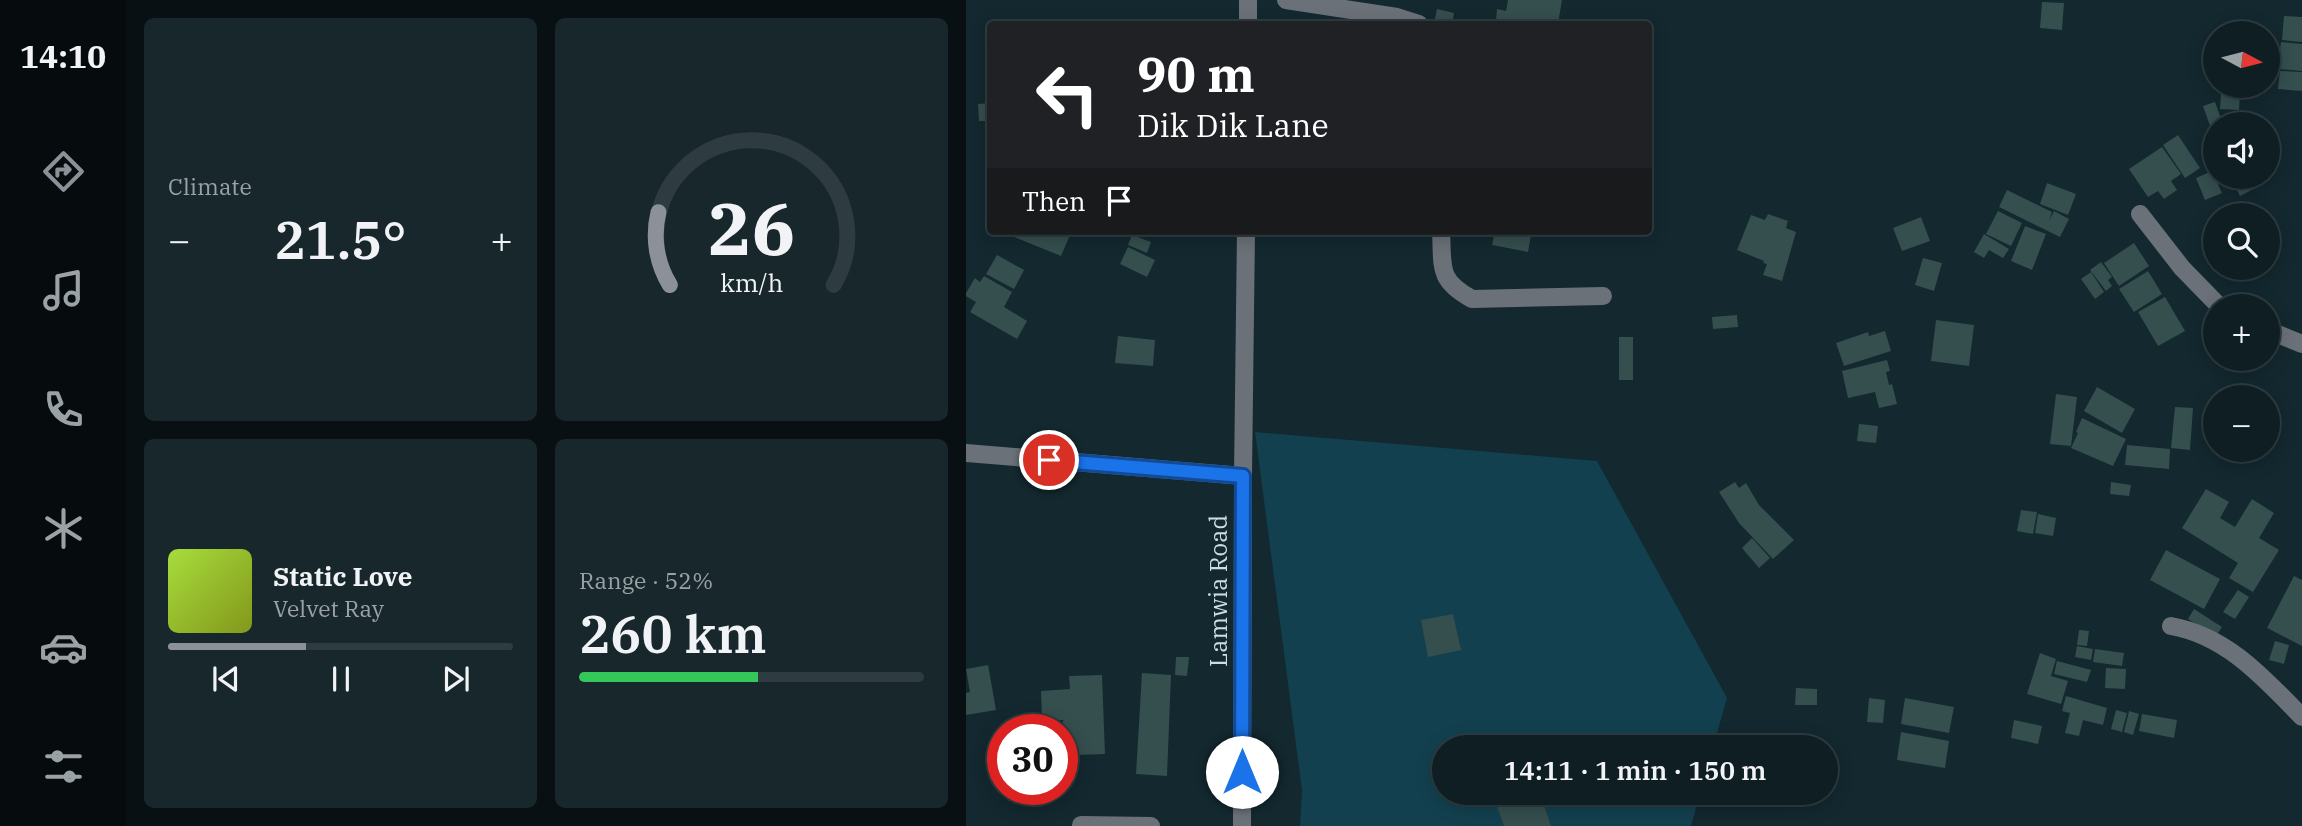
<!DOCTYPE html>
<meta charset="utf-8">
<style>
:root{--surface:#0e1e23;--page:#17272b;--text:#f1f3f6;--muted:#9ba2a6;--line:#2e3c41;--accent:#8c9099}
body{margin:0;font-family:"IBM Plex Serif",serif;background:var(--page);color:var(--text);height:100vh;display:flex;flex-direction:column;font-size:26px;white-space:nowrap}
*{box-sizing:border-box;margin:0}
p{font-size:23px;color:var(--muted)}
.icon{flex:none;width:38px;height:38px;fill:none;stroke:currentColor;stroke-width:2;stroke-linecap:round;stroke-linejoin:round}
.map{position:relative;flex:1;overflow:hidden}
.drawer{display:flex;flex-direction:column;gap:18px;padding:18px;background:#081013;width:840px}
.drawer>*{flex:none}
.top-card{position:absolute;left:21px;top:21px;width:665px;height:214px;border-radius:7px;box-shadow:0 4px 18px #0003,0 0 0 2px var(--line);background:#202124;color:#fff;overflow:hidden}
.needle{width:46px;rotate:97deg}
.fabs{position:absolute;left:1237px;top:21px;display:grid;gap:14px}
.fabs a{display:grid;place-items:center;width:77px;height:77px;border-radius:50%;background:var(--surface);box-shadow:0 4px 18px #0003,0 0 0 2px var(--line);font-size:35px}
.speed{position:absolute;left:21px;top:714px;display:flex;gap:14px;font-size:35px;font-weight:700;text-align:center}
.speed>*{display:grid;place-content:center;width:91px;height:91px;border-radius:50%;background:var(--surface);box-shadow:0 4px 18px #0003,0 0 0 2px var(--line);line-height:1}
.speed .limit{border:10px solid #d22;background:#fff;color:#111}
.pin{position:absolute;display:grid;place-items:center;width:60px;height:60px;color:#fff;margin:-30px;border:4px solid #fff;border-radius:50%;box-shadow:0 2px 7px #0007}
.me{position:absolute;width:77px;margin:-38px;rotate:0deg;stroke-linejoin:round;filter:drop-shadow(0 0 5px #0008)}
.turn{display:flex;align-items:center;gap:24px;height:147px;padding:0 35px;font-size:32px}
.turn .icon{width:91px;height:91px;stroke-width:2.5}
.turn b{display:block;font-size:49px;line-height:60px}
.then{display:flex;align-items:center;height:66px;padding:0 35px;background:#0003;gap:14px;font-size:26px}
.big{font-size:52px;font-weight:600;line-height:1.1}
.drawer .widget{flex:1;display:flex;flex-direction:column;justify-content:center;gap:10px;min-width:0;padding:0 24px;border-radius:10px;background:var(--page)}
.drawer .dial{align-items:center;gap:0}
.dial svg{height:182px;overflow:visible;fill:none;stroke:var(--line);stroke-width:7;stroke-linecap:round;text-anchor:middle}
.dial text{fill:var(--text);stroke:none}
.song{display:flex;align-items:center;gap:21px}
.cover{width:84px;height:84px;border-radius:10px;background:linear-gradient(135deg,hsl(80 70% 55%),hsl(70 70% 35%))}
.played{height:7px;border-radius:4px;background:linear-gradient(90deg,var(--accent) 40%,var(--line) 40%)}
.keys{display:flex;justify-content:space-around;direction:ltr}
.heat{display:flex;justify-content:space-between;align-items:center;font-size:38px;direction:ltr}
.charge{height:10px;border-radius:5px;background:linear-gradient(90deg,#34c759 52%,var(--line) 0)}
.drawer .tiles{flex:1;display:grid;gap:18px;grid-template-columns:repeat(2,1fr)}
.trip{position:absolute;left:466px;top:735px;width:406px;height:70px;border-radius:35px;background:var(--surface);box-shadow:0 4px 18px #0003,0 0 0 2px var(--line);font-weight:600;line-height:70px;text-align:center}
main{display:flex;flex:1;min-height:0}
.tab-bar{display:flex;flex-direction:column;width:126px;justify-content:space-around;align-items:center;background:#060c0e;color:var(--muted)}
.tab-bar .icon{width:49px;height:49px}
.tab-bar .on{color:var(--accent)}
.tab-bar b{font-size:32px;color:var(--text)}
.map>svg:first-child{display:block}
.green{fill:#13404f}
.building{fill:#354e4e}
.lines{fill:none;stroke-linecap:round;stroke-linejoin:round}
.minor{stroke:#6b7178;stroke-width:18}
.route-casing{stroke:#114b97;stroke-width:18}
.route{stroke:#1a73e8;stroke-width:12}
.labels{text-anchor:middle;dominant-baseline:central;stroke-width:7;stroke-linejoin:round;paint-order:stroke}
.street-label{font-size:24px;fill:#cfdce1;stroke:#13282f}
</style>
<main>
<nav class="tab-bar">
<b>14:10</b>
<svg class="icon on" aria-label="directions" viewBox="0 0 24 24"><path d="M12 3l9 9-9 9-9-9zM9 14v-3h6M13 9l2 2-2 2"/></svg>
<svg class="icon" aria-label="music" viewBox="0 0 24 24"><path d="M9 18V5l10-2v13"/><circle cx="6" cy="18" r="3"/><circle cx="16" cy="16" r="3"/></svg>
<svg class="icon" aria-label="phone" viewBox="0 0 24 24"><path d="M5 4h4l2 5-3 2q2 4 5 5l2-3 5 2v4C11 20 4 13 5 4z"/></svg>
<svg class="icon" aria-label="climate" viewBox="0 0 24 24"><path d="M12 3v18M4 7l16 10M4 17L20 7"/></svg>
<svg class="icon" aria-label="car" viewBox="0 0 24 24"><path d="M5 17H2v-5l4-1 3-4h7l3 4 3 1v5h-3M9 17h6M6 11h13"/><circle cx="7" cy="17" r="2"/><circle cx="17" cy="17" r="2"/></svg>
<svg class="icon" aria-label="filters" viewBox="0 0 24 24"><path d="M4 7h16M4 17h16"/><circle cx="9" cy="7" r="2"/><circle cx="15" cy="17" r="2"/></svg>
</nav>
<section class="drawer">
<div class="tiles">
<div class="widget"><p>Climate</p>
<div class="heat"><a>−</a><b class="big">21.5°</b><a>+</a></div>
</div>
<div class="widget dial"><svg viewBox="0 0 100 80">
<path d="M14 69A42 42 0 1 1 86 69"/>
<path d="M14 69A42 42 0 0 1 9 37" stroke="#8c9099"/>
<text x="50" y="56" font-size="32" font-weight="700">26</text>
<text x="50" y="72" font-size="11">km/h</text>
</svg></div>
<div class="widget">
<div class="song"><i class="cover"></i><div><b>Static Love</b><p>Velvet Ray</p></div></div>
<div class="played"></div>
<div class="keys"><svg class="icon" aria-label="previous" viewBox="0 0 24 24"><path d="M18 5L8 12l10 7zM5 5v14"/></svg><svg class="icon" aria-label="pause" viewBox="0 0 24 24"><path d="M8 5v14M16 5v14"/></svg><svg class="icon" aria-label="next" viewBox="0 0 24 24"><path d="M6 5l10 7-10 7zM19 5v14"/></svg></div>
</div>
<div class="widget"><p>Range · 52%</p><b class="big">260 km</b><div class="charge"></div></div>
</div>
</section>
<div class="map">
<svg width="1336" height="826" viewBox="0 0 1336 826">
<rect width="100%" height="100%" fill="#13282f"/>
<!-- green -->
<polygon class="green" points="289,432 631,461 761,698 747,747 478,747 478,793 734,793 725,826 334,826 336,790"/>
<!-- building -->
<g class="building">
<polygon points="542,0 596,0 592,24 526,24 527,20 530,20 531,9 540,11"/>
<polygon points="1076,2 1098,3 1096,30 1074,28"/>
<polygon points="471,9 488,13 486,24 471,24 468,23"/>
<polygon points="1318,16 1336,17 1336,42 1316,40"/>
<polygon points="1315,42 1336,44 1336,71 1313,69 1313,65 1302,64 1302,49 1314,50"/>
<polygon points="1314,71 1336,72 1336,91 1312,89"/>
<polygon points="1255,93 1274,94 1273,110 1254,109"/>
<polygon points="1249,102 1257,124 1250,124 1249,140 1237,106"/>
<polygon points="24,103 24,126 23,126 22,121 13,121 12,104"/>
<polygon points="1274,111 1277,124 1259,124 1257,115"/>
<polygon points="1212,135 1234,168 1219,178 1197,145"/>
<polygon points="1196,147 1215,174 1205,181 1211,190 1198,199 1192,191 1182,197 1163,169"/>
<polygon points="1246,171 1256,193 1239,200 1230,178"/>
<polygon points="1255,177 1274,177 1275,179 1261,187"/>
<polygon points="1283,177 1294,177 1297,184 1274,196 1268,184"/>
<polygon points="1081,183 1110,194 1102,215 1074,204"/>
<polygon points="1041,190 1086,212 1083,221 1088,211 1103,219 1094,237 1033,207"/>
<polygon points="1032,211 1056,223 1045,246 1020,234"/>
<polygon points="802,214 822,221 820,228 830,232 816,281 797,275 801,264 797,263 798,261 771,250 785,215 799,220"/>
<polygon points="955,217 964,241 936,251 927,228"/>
<polygon points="1059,226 1080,234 1066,270 1045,261"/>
<polygon points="50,231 94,231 104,235 95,256 48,237"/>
<polygon points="529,231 557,231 557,233 565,235 562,252 526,245"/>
<polygon points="1018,234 1043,249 1037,258 1023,250 1018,258 1008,252"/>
<polygon points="166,235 185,242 181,253 162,245"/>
<polygon points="1168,243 1183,266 1153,286 1138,263"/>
<polygon points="162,247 189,260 181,277 154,264"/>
<polygon points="31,255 58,270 48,289 20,274"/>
<polygon points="957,258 976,263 968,291 949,285"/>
<polygon points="1135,262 1146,277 1142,280 1146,286 1140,291 1124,270"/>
<polygon points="1182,271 1196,294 1168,312 1153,289"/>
<polygon points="1125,272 1138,292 1129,299 1115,279"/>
<polygon points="18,276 46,292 38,307 61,321 51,339 4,312 10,302 0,296 0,293 9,278 14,282"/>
<polygon points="1199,297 1219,331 1192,346 1172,312"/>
<polygon points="771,315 772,327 747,329 746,317"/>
<polygon points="970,320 1008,325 1003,366 965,361"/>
<polygon points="919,331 925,351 878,366 870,343 902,332 903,336"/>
<polygon points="152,336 189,340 187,366 149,363"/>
<rect x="653" y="337" width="14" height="43"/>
<polygon points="921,360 924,371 920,372 923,385 926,384 931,404 913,408 909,392 882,398 876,371"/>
<polygon points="1131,387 1169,409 1156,433 1118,411"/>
<polygon points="1090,394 1111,397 1105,446 1084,444"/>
<polygon points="1209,407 1227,408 1224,450 1205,448"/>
<polygon points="1116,418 1160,439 1147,466 1105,448 1112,433 1110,432"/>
<polygon points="893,424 912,426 910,443 891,441"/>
<polygon points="1161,445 1204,449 1203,469 1159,465"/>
<polygon points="769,482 773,488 780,483 793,505 828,540 807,559 773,523 753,492"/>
<polygon points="1145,482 1165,485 1163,496 1144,494"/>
<polygon points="1240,489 1263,502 1254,518 1269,527 1286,499 1308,513 1293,538 1313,550 1287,592 1263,578 1272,563 1216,528"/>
<polygon points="1055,510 1071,512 1067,534 1051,531"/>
<polygon points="1072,514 1090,518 1087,536 1069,533"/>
<polygon points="786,538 804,558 793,568 776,548"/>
<polygon points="1200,550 1254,579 1238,609 1184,580"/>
<polygon points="1328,576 1336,580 1336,646 1301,628"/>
<polygon points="1272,590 1283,597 1269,619 1257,612"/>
<polygon points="1228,609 1256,627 1250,636 1222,619"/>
<polygon points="487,614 495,650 462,657 455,620"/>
<polygon points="1113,630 1123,631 1121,646 1111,645"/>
<polygon points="1309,641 1323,645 1318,664 1303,660"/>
<polygon points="1111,646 1127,649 1125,660 1109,657"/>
<polygon points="1129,649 1158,653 1156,666 1127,662"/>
<polygon points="1074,653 1090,659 1085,676 1102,681 1095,704 1061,694"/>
<polygon points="210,657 223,657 221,676 209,675"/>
<polygon points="1091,661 1125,670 1121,682 1088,674"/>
<polygon points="22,665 30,710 0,715 0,693 4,692 0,669"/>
<polygon points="1140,668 1160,669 1159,689 1139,688"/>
<polygon points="176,673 205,675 201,776 170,774"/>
<polygon points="136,675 139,754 110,755 111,769 96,769 96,730 61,730 61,726 97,724 97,720 76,721 75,691 104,689 103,676"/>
<polygon points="830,688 851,689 851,705 829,705"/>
<polygon points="1100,696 1141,708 1137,725 1117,720 1113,736 1099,733 1104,713 1096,711"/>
<polygon points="903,698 919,700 917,723 901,722"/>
<polygon points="939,698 988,707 983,733 935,724"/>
<polygon points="1150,710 1161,713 1156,732 1145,729"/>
<polygon points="1163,711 1173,714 1167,735 1158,732"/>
<polygon points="1176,714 1211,720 1208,738 1173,731"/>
<polygon points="1048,720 1076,726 1072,744 1045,738"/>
<polygon points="935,732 983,741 979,768 931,760"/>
<polygon points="39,789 56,789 58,797 42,801"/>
<polygon points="526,793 574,793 585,826 538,826"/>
</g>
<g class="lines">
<!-- minor -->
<g class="minor">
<polyline points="320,0 431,17 453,24"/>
<polyline points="282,24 282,0"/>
<polyline points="1174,214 1216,268 1253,306"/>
<path d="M 475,231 C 477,267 471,280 506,299 L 637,296"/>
<polyline points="1302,330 1336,344"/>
<polyline points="0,453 277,476"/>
<path d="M 1205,626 C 1261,636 1298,678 1336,717"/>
<polyline points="115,825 185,826"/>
<polyline points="276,826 277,476 280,231"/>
</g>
</g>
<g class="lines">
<defs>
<polyline id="route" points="83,460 277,476 276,772"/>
</defs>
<!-- route casing -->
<use href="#route" class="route-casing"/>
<!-- route -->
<use href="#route" class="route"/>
</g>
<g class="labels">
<!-- street labels -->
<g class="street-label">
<text transform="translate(252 591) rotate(-90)">Lamwia Road</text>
</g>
</g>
</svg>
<div class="fabs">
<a><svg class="needle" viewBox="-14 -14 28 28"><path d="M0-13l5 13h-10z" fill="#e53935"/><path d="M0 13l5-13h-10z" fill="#9ba2a6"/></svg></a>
<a><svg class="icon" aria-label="sound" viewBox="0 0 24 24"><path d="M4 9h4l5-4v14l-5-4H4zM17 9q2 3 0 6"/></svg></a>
<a><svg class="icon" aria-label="search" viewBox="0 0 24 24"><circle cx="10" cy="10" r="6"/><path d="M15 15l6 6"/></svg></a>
<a>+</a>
<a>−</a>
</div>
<div class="speed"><div class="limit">30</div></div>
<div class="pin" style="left:83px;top:460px;background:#d93025"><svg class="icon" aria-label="arrive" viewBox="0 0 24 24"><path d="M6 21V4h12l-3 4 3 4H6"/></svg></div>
<svg class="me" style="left:276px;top:772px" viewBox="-20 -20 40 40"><circle r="19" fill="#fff"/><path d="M0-13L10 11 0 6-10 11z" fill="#1a73e8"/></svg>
<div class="trip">14:11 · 1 min · 150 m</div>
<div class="top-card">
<div class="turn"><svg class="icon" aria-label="left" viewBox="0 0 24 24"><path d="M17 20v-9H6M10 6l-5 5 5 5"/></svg><div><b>90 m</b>Dik Dik Lane</div></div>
<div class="then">Then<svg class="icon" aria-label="arrive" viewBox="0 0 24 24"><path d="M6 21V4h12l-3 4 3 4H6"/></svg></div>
</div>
</div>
</main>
